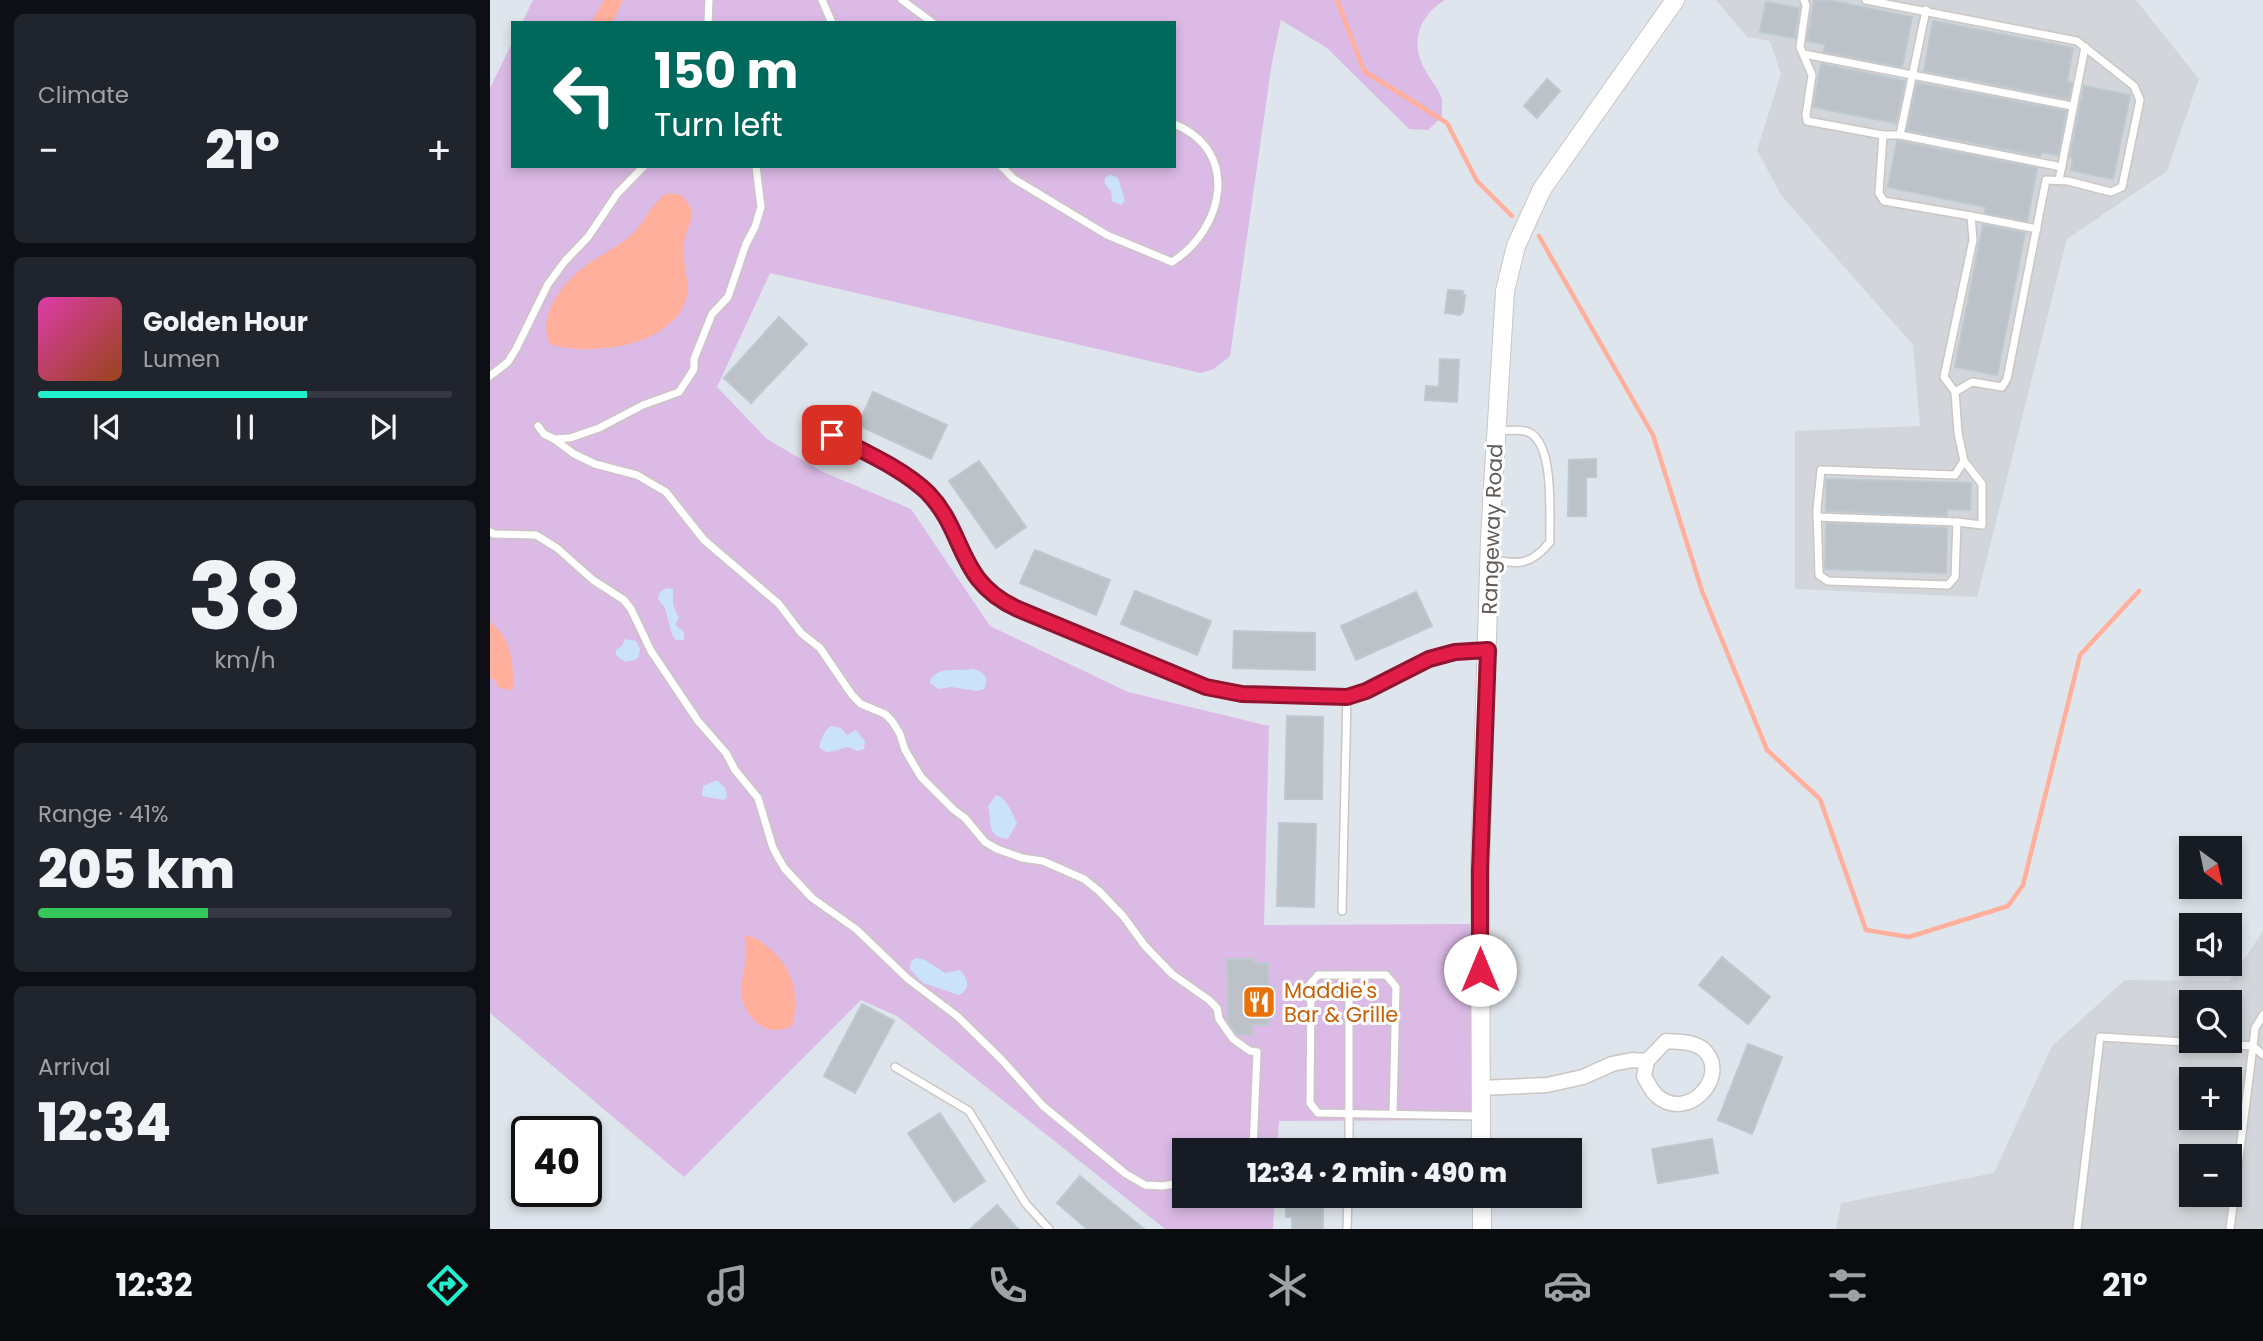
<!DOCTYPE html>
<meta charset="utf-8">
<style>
:root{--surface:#171b24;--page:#20242c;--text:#f1f3f6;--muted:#9ea1a6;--line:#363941;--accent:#22efcd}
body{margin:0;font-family:Poppins,sans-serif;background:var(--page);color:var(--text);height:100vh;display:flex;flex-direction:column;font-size:26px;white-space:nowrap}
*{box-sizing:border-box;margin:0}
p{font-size:23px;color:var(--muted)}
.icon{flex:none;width:38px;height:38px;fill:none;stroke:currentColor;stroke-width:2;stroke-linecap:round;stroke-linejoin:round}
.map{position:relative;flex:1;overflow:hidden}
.drawer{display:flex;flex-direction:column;gap:14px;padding:14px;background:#0d0f14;width:490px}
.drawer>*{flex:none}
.hud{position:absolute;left:21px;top:21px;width:665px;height:147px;border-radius:0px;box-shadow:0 4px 10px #0003;background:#00695c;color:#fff;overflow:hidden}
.needle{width:46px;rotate:147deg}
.buttons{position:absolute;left:1689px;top:836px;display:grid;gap:14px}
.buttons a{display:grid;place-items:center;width:63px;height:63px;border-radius:0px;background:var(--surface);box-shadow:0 4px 10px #0003;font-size:35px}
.speed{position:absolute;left:21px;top:1116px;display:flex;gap:14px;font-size:35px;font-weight:700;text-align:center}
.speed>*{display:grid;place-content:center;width:91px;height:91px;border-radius:50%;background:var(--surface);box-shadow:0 4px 10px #0003;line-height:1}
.speed .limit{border:4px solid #111;border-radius:10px;background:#fff;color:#111}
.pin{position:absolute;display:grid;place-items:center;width:60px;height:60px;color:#fff;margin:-30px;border-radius:14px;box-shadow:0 4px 10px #0006}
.me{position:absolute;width:77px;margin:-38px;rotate:0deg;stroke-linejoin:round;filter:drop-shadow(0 0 5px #0008)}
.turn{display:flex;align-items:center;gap:24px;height:147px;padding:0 28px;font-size:32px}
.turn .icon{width:91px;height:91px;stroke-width:2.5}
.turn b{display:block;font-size:49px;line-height:60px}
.big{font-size:52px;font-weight:800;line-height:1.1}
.drawer .card{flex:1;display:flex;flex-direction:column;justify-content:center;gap:10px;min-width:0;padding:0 24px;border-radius:10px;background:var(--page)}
.drawer .dial{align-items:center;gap:0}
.dial b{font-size:91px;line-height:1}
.song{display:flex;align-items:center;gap:21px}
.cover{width:84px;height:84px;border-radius:10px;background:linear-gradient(135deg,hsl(320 70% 55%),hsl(20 70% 35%))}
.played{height:7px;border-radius:4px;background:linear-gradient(90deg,var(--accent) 65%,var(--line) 65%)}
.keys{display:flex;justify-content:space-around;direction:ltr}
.heat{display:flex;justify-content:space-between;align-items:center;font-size:38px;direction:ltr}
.charge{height:10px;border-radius:5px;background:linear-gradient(90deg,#34c759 41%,var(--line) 0)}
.trip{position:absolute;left:682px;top:1138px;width:410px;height:70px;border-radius:0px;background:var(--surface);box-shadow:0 4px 10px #0003;font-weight:800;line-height:70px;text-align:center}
.dock{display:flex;height:112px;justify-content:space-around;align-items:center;background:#090b0e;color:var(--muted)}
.dock .icon{width:49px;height:49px}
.dock .current{color:var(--accent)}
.dock b{font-size:32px;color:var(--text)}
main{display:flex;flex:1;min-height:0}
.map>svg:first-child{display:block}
.industrial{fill:#d2d6da;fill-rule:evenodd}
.green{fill:#dbbae5}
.sand{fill:#cbe2fb}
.water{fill:#ffaf9c}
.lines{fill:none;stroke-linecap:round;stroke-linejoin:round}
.stream{stroke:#ffaf9c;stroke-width:4.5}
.building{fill:#bcc2c7;stroke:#bdc8d1;stroke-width:2}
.service-casing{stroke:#cbc6c3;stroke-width:10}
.minor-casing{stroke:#cbc6c3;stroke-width:17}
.tertiary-casing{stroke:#cbc6c3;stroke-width:20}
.service{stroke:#fff;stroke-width:7}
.minor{stroke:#fff;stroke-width:14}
.tertiary{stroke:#fff;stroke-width:18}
.route-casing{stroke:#92132f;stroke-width:18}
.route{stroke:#e11d48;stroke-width:12}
.labels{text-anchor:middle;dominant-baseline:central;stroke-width:6;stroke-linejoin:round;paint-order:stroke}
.street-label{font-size:21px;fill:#615b58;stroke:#fff}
.food-label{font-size:21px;fill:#c56008;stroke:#fff;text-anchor:start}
</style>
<main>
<section class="drawer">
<div class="card"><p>Climate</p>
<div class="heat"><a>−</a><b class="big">21°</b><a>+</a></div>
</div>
<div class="card">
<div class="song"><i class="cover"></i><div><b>Golden Hour</b><p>Lumen</p></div></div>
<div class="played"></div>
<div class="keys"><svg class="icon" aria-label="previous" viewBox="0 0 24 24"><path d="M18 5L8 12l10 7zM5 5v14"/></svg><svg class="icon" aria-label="pause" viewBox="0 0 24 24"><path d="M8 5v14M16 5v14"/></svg><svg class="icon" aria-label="next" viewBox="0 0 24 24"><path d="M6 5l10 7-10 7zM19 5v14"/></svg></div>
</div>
<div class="card dial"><b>38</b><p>km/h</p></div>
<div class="card"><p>Range · 41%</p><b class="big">205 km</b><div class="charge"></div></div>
<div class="card"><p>Arrival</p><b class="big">12:34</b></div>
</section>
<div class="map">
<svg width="1773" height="1229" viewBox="0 0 1773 1229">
<rect width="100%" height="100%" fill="#dfe5ec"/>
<!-- industrial -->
<g class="industrial">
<polygon points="1226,0 1646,0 1709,79 1677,171 1577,239 1487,597 1305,589 1305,431 1430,426 1423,345 1291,195 1267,150 1291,74 1280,41 1257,37"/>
<path d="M 1773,931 L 1773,1229 L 1346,1229 L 1351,1203 L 1504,1173 L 1562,1046 L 1635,980 L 1740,981 ZM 1701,1003 L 1740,1003 L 1740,1041 L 1701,1041 ZM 1701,1080 L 1740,1080 L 1740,1118 L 1701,1118 ZM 1701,1157 L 1740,1157 L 1740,1195 L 1701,1195 Z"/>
</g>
<!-- green -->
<path class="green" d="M 43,0 L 955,0 C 931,14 920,40 933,66 C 938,77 949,88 952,100 C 952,105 952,111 952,117 L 938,130 L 919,129 L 837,48 L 791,20 L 782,62 L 740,356 L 724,369 L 711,373 L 280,273 L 227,387 L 277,439 L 333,472 L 421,509 L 500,626 L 638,692 L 779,726 L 774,925 L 982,924 L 986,1120 L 789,1121 L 787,1150 L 695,1150 L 695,1195 L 785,1195 L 783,1229 L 675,1229 L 407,1016 L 371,1000 L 194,1177 L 0,1013 L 0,88 L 23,41 L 23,166 L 684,166 L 684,23 L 32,23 Z"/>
<!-- sand -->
<g class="sand">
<polygon points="619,174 628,178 635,201 631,205 622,201 621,191 615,184 615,178"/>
<polygon points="176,588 183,589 183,605 189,618 185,625 194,632 194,640 186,640 182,635 175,608 168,599 169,593"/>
<polygon points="135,639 146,641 150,648 149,656 145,660 135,662 126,655 126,650 132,646"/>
<path d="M 482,669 C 494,671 500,678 494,689 L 486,691 L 461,687 L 448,689 L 439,682 C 448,665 466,672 482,669 Z"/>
<path d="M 341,726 L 351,728 L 357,735 L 366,730 L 375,741 L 374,749 L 368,751 L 358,747 C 347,749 337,757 329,747 C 331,740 334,730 341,726 Z"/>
<polygon points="225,781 228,781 236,789 237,797 234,800 212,796 213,786"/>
<path d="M 506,795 C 517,798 522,813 527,823 L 518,839 C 496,837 502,822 498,806 Z"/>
<path d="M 426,958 L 435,960 L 455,973 L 469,970 C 478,977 482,989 469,995 L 433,983 L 420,969 L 421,961 Z"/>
</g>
<!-- water -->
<g class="water">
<polygon points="114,0 133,0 122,23 101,23"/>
<path d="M 177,193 L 191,195 C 212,218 198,218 194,243 C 191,263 202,284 195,303 C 177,347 99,357 60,344 C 47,318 70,287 90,270 C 105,258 124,249 139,237 C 156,223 159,205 177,193 Z"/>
<path d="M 0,622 C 21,637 24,664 23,689 L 20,690 L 8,687 L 8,684 L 0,677 Z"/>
<path d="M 254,936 C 265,936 270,941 278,947 C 304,970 310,994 302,1026 C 288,1032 277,1032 265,1021 C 236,992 264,967 254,936 Z"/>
</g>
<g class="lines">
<!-- stream -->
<g class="stream">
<polyline points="847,0 874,71 957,123 987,181 1022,216"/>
<polyline points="1049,236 1163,435 1212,591 1277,750 1330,799 1376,930 1419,937 1518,906 1533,885 1590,655 1649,591"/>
</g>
</g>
<!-- building -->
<g class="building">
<polygon points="1324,0 1337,0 1422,17 1412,67 1334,52 1335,44 1317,41"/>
<polygon points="1276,2 1309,8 1305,38 1270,32"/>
<polygon points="1443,21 1583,48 1577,82 1582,83 1579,99 1434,71"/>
<polygon points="1331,64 1415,81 1406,123 1323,107"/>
<polygon points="1057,79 1070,91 1047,118 1034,106"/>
<polygon points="1427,83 1576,111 1568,155 1551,152 1550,156 1417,130"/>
<polygon points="1594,86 1640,95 1623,179 1581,170 1583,158 1580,157"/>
<polygon points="1407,141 1547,168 1537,221 1495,213 1496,207 1398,187"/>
<polygon points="1493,225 1535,233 1507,375 1465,367"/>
<polygon points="958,290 973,291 972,295 975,295 973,312 970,315 955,313"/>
<polygon points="289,317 317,344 261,403 234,378"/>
<polygon points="950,359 969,360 967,402 935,400 936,386 949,387"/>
<polygon points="383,392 457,425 441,459 368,425"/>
<polygon points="1106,459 1106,477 1096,477 1096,516 1078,516 1079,460"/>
<polygon points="489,461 536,527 506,548 459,481"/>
<polygon points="1336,479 1481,483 1480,510 1457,509 1457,516 1336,511"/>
<polygon points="1336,523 1457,528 1456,573 1335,569"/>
<polygon points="545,550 620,580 606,615 530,583"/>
<polygon points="645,591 721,621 707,655 631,624"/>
<polygon points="926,592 942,626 866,660 851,626"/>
<polygon points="744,631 825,633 825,670 743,668"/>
<polygon points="797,716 833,717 832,799 795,799"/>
<polygon points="789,823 826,824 824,907 787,906"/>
<polygon points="1232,957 1280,997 1258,1024 1209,985"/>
<polygon points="737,959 764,959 763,964 778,963 779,987 784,987 784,1001 778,1001 779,1025 762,1025 762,1035 747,1034 738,1021"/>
<polygon points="372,1004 404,1021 365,1093 334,1076"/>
<polygon points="1258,1044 1292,1057 1262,1134 1228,1120"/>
<polygon points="450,1113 495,1181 464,1202 418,1133"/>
<polygon points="1222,1139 1228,1173 1168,1183 1162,1149"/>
<polygon points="590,1176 610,1193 654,1229 597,1229 567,1203"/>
<polygon points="796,1195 833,1195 833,1229 802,1229 802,1217 796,1217"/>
<polygon points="507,1205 528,1229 480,1229"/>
</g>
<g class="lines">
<defs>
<g id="service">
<polyline points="332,0 342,23"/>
<polyline points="412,0 443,23"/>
<polyline points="1314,0 1316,5 1310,47 1322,75 1316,115 1317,121 1393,135 1389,193 1394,201 1481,216 1483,240 1454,377 1465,392 1468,433 1474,461 1492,484 1492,525 1467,522 1465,577 1458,585 1338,581 1329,575 1327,509 1331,470 1465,475 1474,461"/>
<polyline points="1376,0 1587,41 1644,86 1650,100 1632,187 1621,192 1578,181 1556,180 1517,379 1512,387 1482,382 1465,392"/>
<polyline points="218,23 219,0"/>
<polyline points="1314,54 1582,106"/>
<polyline points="1393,135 1410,135 1572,167"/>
<polyline points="1410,135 1436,10"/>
<path d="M 511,166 L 524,179 L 617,235 L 682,262 C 734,229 751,151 684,124"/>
<polyline points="1569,180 1595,47"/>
<polyline points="1481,216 1547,229"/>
<polyline points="0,376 18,362 26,349 58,284 75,261 98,237 127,194 154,166"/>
<path d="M 321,423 C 354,441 411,467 437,492 C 446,501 452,513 458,524 C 478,561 486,590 528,609 L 716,687 L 752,694 L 857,697 L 876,691 L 939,659 L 965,652 L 997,650"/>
<polyline points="48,426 54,434 64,439 80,438 109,428 153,405 189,392 204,369 204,359 222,314 238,297 256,244 265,227 271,207 266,166"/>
<polyline points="64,439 84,454 105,464 147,475 176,492 214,540 289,604 311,633 330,648 362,695 371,704 395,714 402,721 410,734 415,750 431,777 464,810 475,818 495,842 507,849 532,858 553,861 594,879 609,891 633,916 655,946 682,974 719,1000 727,1008 729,1019 743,1039 760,1051 767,1052 763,1150"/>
<polyline points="1327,517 1467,522"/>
<polyline points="0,532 4,534 46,535 67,548 103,580 134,600 141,609 161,651 208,721 236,753 245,770 268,798 283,848 289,859 295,869 322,898 366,929 418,979 467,1016 511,1059 553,1106 636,1174 655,1185 673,1186 695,1182"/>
<path d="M 1001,560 C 1030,564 1040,566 1060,542 C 1059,517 1066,438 1035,431 C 1027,429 1015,431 1007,431"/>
<polyline points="852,911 857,697"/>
<polyline points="1773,1015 1765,1028 1763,1046 1773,1055"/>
<polyline points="405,1067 479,1111 536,1204 559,1229"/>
<polyline points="903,1114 906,987 896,975 828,975 821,983 820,1103 828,1113 990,1116"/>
<polyline points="859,1150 859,975"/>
<polyline points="857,1229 858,1195"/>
<polyline points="1587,1229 1610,1037 1763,1046 1740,1229"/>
</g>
<path id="minor" d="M 990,1088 L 1057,1085 L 1093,1077 L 1122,1064 L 1142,1060 L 1157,1061 L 1154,1076 C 1157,1082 1161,1090 1166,1095 C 1197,1124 1241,1076 1214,1050 C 1204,1041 1189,1042 1176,1041 L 1157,1061"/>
<g id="tertiary">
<polyline points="991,1150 990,870 1000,538 1015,291 1026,246 1052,189 1185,0"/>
<polyline points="992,1195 992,1229"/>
</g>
</defs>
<!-- service casing -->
<use href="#service" class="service-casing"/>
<!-- minor casing -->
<use href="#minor" class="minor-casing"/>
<!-- tertiary casing -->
<use href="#tertiary" class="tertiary-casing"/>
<!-- service -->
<use href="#service" class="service"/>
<!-- minor -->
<use href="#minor" class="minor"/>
<!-- tertiary -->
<use href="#tertiary" class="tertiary"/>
</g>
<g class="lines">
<defs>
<path id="route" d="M 342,435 C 372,451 414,469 438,493 C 477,534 466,581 528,609 L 716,687 L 752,694 L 857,697 L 876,691 L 939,659 L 965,652 L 998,650 L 990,870 L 990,970"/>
</defs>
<!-- route casing -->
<use href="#route" class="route-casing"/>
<!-- route -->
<use href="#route" class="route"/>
</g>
<!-- icons -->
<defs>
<symbol id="restaurant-square" viewBox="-11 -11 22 22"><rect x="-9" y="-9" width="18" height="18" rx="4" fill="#e8710a" stroke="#fff"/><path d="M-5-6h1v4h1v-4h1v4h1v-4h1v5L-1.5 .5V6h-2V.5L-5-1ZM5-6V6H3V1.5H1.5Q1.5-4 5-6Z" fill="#fff"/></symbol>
</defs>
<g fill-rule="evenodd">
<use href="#restaurant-square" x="750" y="983" width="38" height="38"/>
</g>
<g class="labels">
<!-- street labels -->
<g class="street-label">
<text transform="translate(1002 529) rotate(-88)">Rangeway Road</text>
</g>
<!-- food labels -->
<g class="food-label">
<text x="794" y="990">Maddie's<tspan x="794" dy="24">Bar &amp; Grille</tspan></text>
</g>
</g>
</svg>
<div class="buttons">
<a><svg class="needle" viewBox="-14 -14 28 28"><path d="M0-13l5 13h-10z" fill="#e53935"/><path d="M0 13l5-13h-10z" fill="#9ea1a6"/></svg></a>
<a><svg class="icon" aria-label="sound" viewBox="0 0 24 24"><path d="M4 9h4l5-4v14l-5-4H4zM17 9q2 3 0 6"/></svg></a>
<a><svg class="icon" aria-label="search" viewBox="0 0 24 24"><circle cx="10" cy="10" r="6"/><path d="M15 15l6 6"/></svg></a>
<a>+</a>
<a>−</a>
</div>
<div class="speed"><div class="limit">40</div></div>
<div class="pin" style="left:342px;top:435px;background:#d93025"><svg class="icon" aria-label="arrive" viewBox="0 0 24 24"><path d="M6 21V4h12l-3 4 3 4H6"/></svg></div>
<svg class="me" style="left:990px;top:970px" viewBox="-20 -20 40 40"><circle r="19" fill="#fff"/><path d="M0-13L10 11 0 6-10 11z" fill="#e11d48"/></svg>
<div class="trip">12:34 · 2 min · 490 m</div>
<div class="hud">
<div class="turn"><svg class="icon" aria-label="left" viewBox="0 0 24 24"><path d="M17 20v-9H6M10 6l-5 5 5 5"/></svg><div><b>150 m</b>Turn left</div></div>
</div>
</div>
</main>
<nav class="dock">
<b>12:32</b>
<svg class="icon current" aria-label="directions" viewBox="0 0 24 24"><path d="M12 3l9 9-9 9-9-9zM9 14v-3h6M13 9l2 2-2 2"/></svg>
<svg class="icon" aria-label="music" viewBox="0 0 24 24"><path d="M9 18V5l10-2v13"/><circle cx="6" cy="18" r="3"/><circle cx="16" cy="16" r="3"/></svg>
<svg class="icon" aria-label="phone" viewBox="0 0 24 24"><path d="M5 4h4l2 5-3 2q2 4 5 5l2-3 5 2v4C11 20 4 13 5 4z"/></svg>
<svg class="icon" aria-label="climate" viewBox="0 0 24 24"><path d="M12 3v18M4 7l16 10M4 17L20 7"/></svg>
<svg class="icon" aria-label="car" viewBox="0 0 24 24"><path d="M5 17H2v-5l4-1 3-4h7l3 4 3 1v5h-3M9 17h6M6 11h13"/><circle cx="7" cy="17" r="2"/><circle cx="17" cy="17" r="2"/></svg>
<svg class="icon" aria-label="filters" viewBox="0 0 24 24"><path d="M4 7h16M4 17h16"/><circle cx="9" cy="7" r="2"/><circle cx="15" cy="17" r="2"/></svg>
<b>21°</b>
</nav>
